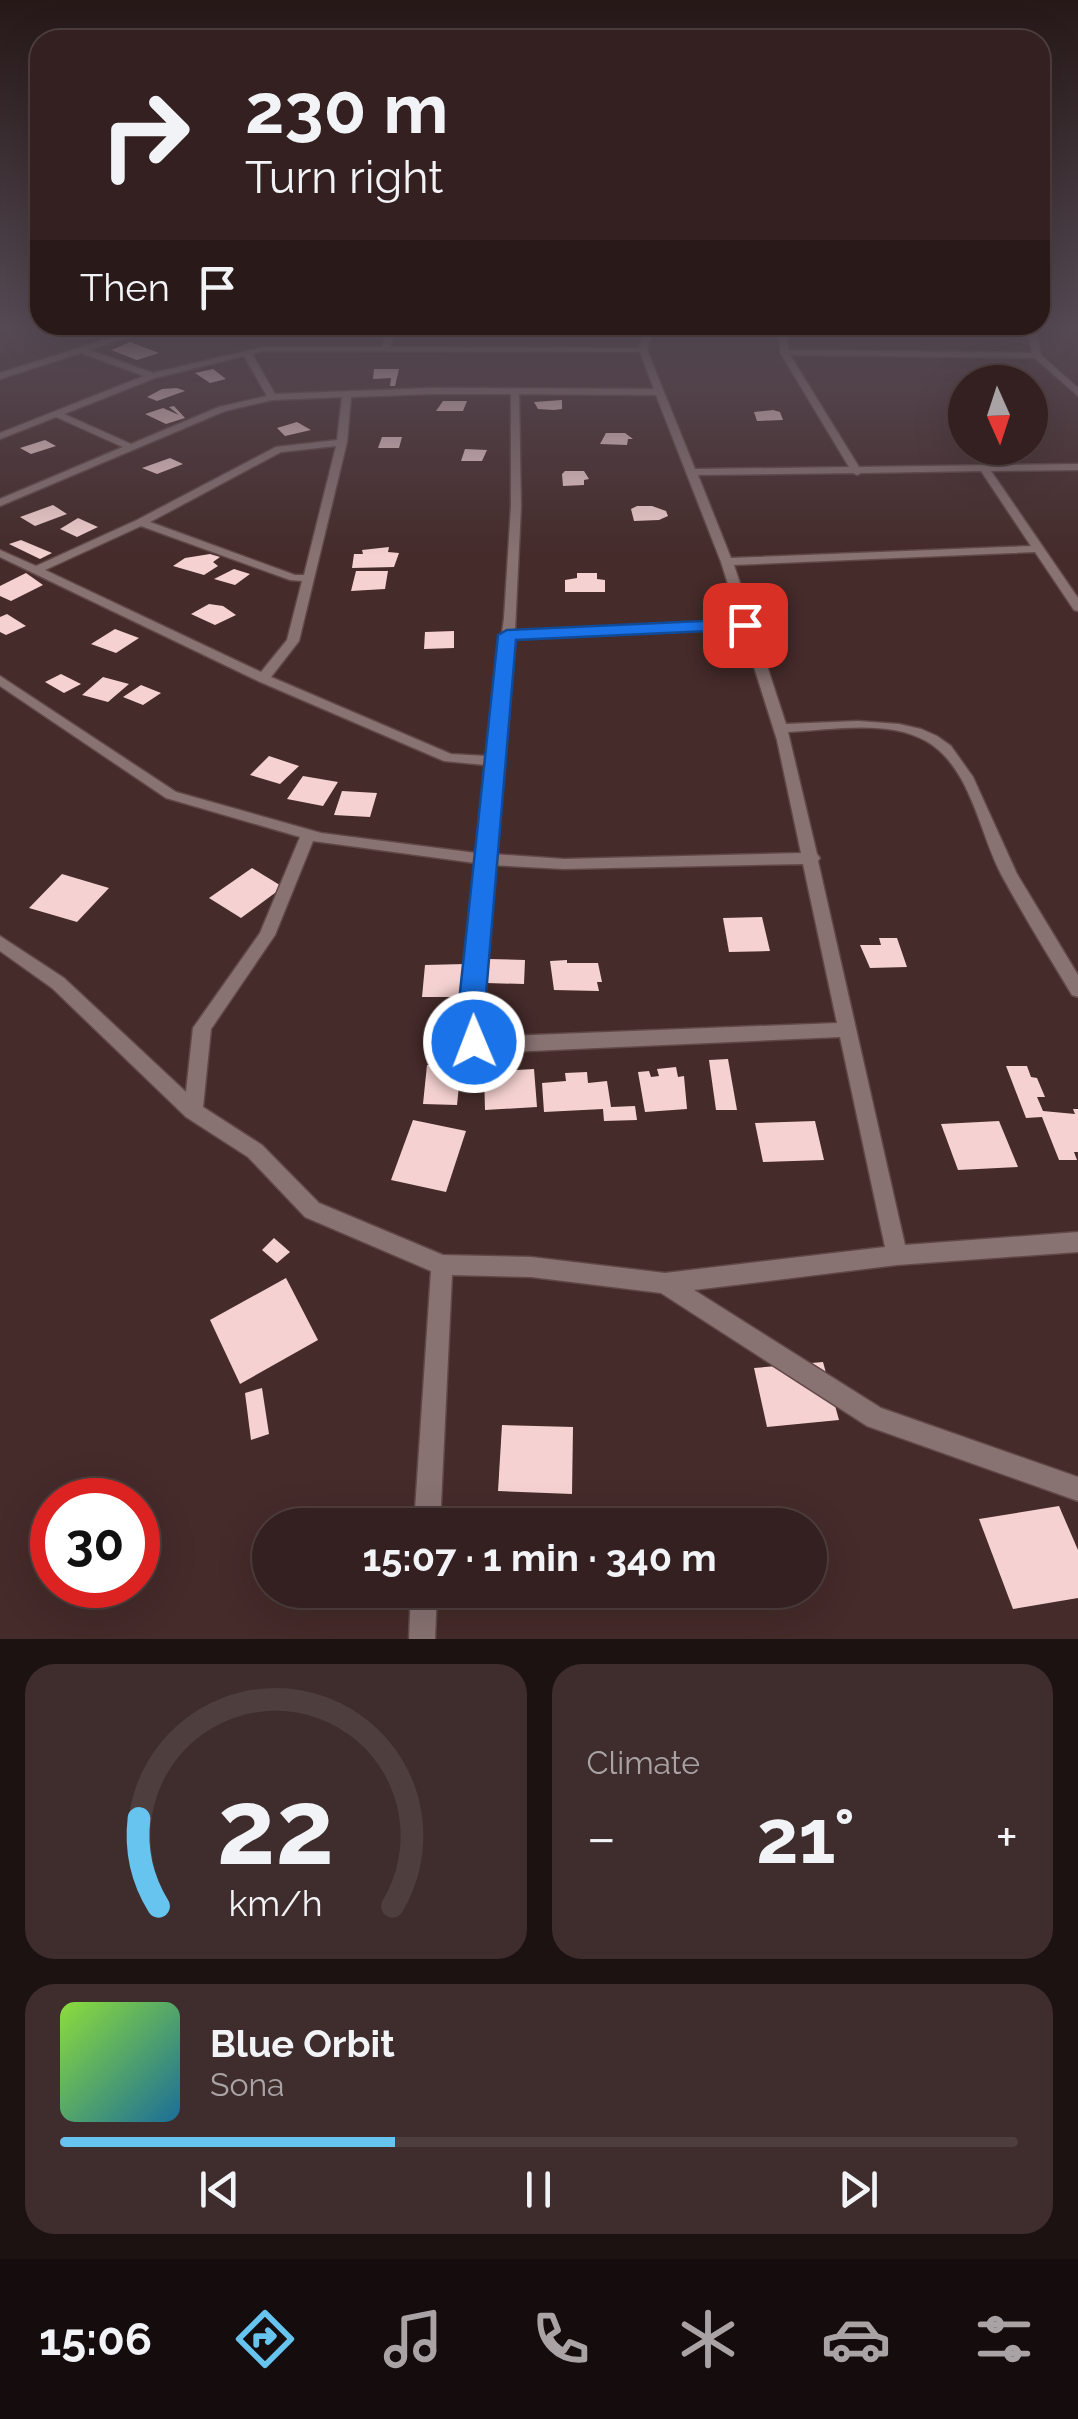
<!DOCTYPE html>
<meta charset="utf-8">
<style>
:root{--surface:#342020;--page:#3f2d2d;--text:#f1f3f6;--muted:#a9a3a5;--line:#4e3e3e;--accent:#66c4ef}
body{margin:0;font-family:Raleway,sans-serif;background:var(--page);color:var(--text);height:100vh;display:flex;flex-direction:column;font-size:38px;white-space:nowrap}
*{box-sizing:border-box;margin:0}
p{font-size:32px;color:var(--muted)}
.icon{flex:none;width:55px;height:55px;fill:none;stroke:currentColor;stroke-width:2;stroke-linecap:round;stroke-linejoin:round}
.map{position:relative;height:1639px;overflow:hidden}
.drawer{display:flex;flex-direction:column;gap:25px;padding:25px;background:#1d1212;flex:1}
.drawer>*{flex:none}
.guide{position:absolute;left:30px;top:30px;width:1020px;height:305px;border-radius:30px;box-shadow:0 10px 40px #0002,0 0 0 2px var(--line);background:#342020;color:var(--text);overflow:hidden}
.needle{width:65px;rotate:177deg}
.buttons{position:absolute;left:948px;top:365px;display:grid;gap:20px}
.buttons a{display:grid;place-items:center;width:100px;height:100px;border-radius:50%;background:var(--surface);box-shadow:0 10px 40px #0002,0 0 0 2px var(--line);font-size:50px}
.speed{position:absolute;left:30px;top:1478px;display:flex;gap:20px;font-size:50px;font-weight:700;text-align:center}
.speed>*{display:grid;place-content:center;width:130px;height:130px;border-radius:50%;background:var(--surface);box-shadow:0 10px 40px #0002,0 0 0 2px var(--line);line-height:1}
.speed .limit{border:15px solid #d22;background:#fff;color:#111}
.pin{position:absolute;display:grid;place-items:center;width:85px;height:85px;color:#fff;margin:-42px;border-radius:20px;box-shadow:0 5px 15px #0006}
.me{position:absolute;width:110px;margin:-55px;rotate:359deg;stroke-linejoin:round;filter:drop-shadow(0 0 8px #0008)}
.turn{display:flex;align-items:center;gap:35px;height:210px;padding:0 50px;font-size:45px}
.turn .icon{width:130px;height:130px;stroke-width:2.5}
.turn b{display:block;font-size:70px;line-height:85px}
.then{display:flex;align-items:center;height:95px;padding:0 50px;background:#0003;gap:20px;font-size:38px}
.big{font-size:75px;font-weight:700;line-height:1.1}
.drawer .widget{flex:1;display:flex;flex-direction:column;justify-content:center;gap:15px;min-width:0;padding:0 35px;border-radius:30px;background:var(--page)}
.drawer .dial{align-items:center;gap:0}
.dial svg{height:260px;overflow:visible;fill:none;stroke:var(--line);stroke-width:7;stroke-linecap:round;text-anchor:middle}
.dial text{fill:var(--text);stroke:none}
.song{display:flex;align-items:center;gap:30px}
.cover{width:120px;height:120px;border-radius:15px;background:linear-gradient(135deg,hsl(90 70% 55%),hsl(200 70% 35%))}
.played{height:10px;border-radius:5px;background:linear-gradient(90deg,var(--accent) 35%,var(--line) 35%)}
.keys{display:flex;justify-content:space-around;direction:ltr}
.heat{display:flex;justify-content:space-between;align-items:center;font-size:55px;direction:ltr}
.drawer .tiles{flex:1;display:grid;gap:25px;grid-template-columns:1fr 1fr}
.widget:last-child{grid-column:span 2}
.trip{position:absolute;left:252px;top:1508px;width:575px;height:100px;border-radius:50px;background:var(--surface);box-shadow:0 10px 40px #0002,0 0 0 2px var(--line);font-weight:700;line-height:100px;text-align:center}
.menu{display:flex;height:160px;justify-content:space-around;align-items:center;background:#150d0d;color:var(--muted)}
.menu .icon{width:70px;height:70px}
.menu .active{color:var(--accent)}
.menu b{font-size:45px;color:var(--text)}
.map>svg:first-child{display:block}
.building{fill:#f5d2d1}
.lines{fill:none;stroke-linecap:round;stroke-linejoin:round}
.street-casing{stroke:#614847;stroke-width:3}
.street{fill:#887272;fill-rule:evenodd}
.route{fill:#1a73e8;stroke:#114b97;stroke-width:2.5}
</style>
<div class="map">
<svg width="1078" height="1639" viewBox="0 0 1078 1639">
<rect width="100%" height="100%" fill="#452b2a"/>
<!-- building -->
<g class="building">
<polygon points="130,342 159,353 137,360 111,350"/>
<polygon points="213,369 226,379 210,383 195,373"/>
<polygon points="374,369 399,369 395,386 390,386 391,378 373,379"/>
<polygon points="177,388 185,391 157,401 147,397 162,389"/>
<polygon points="562,400 562,409 554,410 538,409 534,402"/>
<polygon points="443,401 467,401 463,411 436,411"/>
<polygon points="174,406 185,418 166,424 145,414 163,408 179,415 169,407"/>
<polygon points="773,410 780,412 783,420 757,421 754,412"/>
<polygon points="297,422 311,430 285,436 277,428"/>
<polygon points="606,433 625,433 633,439 628,439 627,445 600,444"/>
<polygon points="382,437 402,437 399,448 378,448"/>
<polygon points="45,440 56,446 31,454 20,448"/>
<polygon points="465,449 487,450 482,461 461,461"/>
<polygon points="170,458 183,464 157,474 142,468"/>
<polygon points="565,471 584,471 589,479 584,480 584,485 563,486 562,474"/>
<polygon points="53,505 67,514 35,526 20,517"/>
<polygon points="637,506 652,506 666,511 668,516 659,520 634,521 631,509"/>
<polygon points="78,518 98,527 77,537 60,529"/>
<polygon points="21,540 52,553 40,559 9,544"/>
<polygon points="389,547 388,552 399,553 394,567 352,568 354,554 363,554 362,550"/>
<polygon points="210,554 220,557 213,562 218,566 204,575 173,566 185,558"/>
<polygon points="234,569 250,574 235,585 214,579"/>
<polygon points="356,571 388,571 385,589 351,591"/>
<polygon points="26,573 43,585 11,601 0,596 0,586"/>
<polygon points="577,573 597,573 597,579 605,580 605,592 565,592 565,580 577,578"/>
<polygon points="209,604 223,606 236,615 215,625 191,614"/>
<polygon points="7,614 26,626 6,635 0,632 0,617"/>
<polygon points="115,629 139,638 116,653 91,644"/>
<polygon points="454,631 454,648 424,649 425,632"/>
<polygon points="61,674 81,684 64,693 45,682"/>
<polygon points="103,677 129,684 108,702 82,695"/>
<polygon points="141,685 161,693 143,705 123,697"/>
<polygon points="269,756 299,766 280,784 250,775"/>
<polygon points="303,776 338,782 323,806 287,799"/>
<polygon points="342,791 377,793 370,817 334,815"/>
<polygon points="252,868 283,887 241,918 209,898"/>
<polygon points="62,874 109,888 77,922 29,908"/>
<polygon points="762,917 770,951 729,952 723,918"/>
<polygon points="879,938 897,938 907,967 870,968 860,945 881,945"/>
<polygon points="488,959 525,960 524,984 486,983"/>
<polygon points="567,960 567,963 598,963 602,982 597,982 599,991 554,990 550,961"/>
<polygon points="465,964 464,997 422,997 425,965"/>
<polygon points="728,1059 737,1110 716,1110 709,1060"/>
<polygon points="427,1065 461,1066 457,1105 423,1104"/>
<polygon points="1006,1066 1027,1066 1031,1077 1037,1078 1045,1097 1037,1097 1043,1111 1075,1114 1073,1109 1078,1109 1078,1152 1074,1152 1077,1160 1059,1160 1042,1117 1026,1118"/>
<polygon points="676,1067 678,1077 684,1076 687,1109 645,1112 638,1072 649,1071 651,1077 659,1076 657,1069"/>
<polygon points="534,1069 537,1107 485,1110 484,1072"/>
<polygon points="587,1072 588,1083 607,1081 611,1107 635,1106 637,1120 604,1121 603,1109 544,1112 542,1083 566,1081 565,1073"/>
<polygon points="413,1120 466,1131 446,1192 391,1180"/>
<polygon points="815,1121 824,1160 763,1162 755,1123"/>
<polygon points="999,1121 1018,1167 958,1170 941,1124"/>
<polygon points="274,1238 290,1252 277,1263 262,1250"/>
<polygon points="286,1278 318,1340 240,1384 210,1320"/>
<polygon points="823,1362 839,1420 767,1427 754,1368"/>
<polygon points="262,1388 269,1434 251,1440 245,1393"/>
<polygon points="502,1425 573,1427 572,1494 498,1491"/>
<polygon points="1059,1506 1078,1550 1078,1598 1013,1609 979,1519"/>
</g>
<g class="lines">
<defs>
<g id="street">
<path d="M 148,326 L 161,326 L 89,350 L 153,373 L 264,347 L 382,347 L 389,326 L 397,326 L 390,347 L 639,348 L 645,326 L 653,326 L 647,350 L 695,469 L 849,467 L 780,352 L 779,326 L 787,326 L 788,350 L 1032,353 L 1027,326 L 1035,326 L 1041,355 L 1078,388 L 1078,396 L 1035,358 L 790,355 L 859,467 L 1078,464 L 1078,470 L 991,471 L 1078,598 L 1078,611 L 1074,610 L 1035,552 L 734,565 L 786,724 L 858,721 L 899,724 L 921,729 L 937,736 L 951,746 L 973,777 L 1017,874 L 1078,975 L 1078,997 L 1072,995 C 1048,955 1023,915 1001,874 C 979,832 971,767 926,741 C 887,719 831,730 788,732 L 817,854 L 820,858 L 818,861 L 905,1245 L 1078,1232 L 1078,1252 L 897,1265 L 694,1290 L 881,1408 L 1078,1477 L 1078,1501 L 867,1426 L 661,1293 L 531,1277 L 452,1275 L 440,1525 L 414,1525 L 431,1271 L 305,1217 L 248,1157 L 186,1117 L 52,988 L 0,951 L 0,936 L 64,978 L 186,1092 L 193,1028 L 260,933 L 300,837 L 166,798 L 0,686 L 0,676 L 176,792 L 321,833 L 476,853 L 485,765 L 444,761 L 258,681 L 0,557 L 0,550 L 36,566 L 137,520 L 276,447 L 337,440 L 342,397 L 272,400 L 225,411 L 0,506 L 0,499 L 123,447 L 56,417 L 0,439 L 0,433 L 144,376 L 81,353 L 0,379 L 0,373 ZM 264,351 L 640,352 L 654,389 L 432,388 L 275,394 L 252,354 ZM 244,356 L 267,396 L 219,407 L 131,444 L 64,414 L 155,378 ZM 432,394 L 511,394 L 511,506 L 504,618 L 486,756 L 451,754 L 271,677 L 299,641 L 347,442 L 351,397 ZM 519,394 L 656,395 L 721,562 L 740,622 L 515,631 L 521,506 ZM 336,446 L 304,575 L 295,575 L 150,522 L 281,452 ZM 981,471 L 1031,546 L 731,558 L 698,475 L 853,473 L 857,475 L 861,473 ZM 141,526 L 290,580 L 302,581 L 287,640 L 261,672 L 45,570 ZM 742,629 L 777,740 L 801,853 L 564,859 L 492,854 L 499,761 L 514,638 ZM 313,841 L 475,863 L 460,1030 L 467,1047 L 485,1053 L 840,1037 L 885,1247 L 665,1273 L 531,1257 L 443,1255 L 319,1203 L 262,1145 L 203,1107 L 211,1029 L 275,935 ZM 803,864 L 837,1023 L 480,1037 L 478,1030 L 491,865 L 564,869 Z"/>
<polygon points="411,1590 437,1590 435,1639 409,1639"/>
</g>
</defs>
<!-- street casing -->
<use href="#street" class="street-casing"/>
<!-- street -->
<use href="#street" class="street"/>
</g>
<!-- sky -->
<linearGradient id="sky" x2="0" y2="1"><stop stop-color="#261817"/><stop offset="0.59" stop-color="#564a55"/><stop offset="1" stop-color="#564a55" stop-opacity="0"/></linearGradient>
<rect width="1078" height="556" fill="url(#sky)"/>
<!-- route -->
<polygon class="route" points="745,619 754,625 752,629 516,640 483,1030 487,1042 483,1050 474,1053 464,1050 456,1030 498,635 507,630"/>
</svg>
<div class="buttons">
<a><svg class="needle" viewBox="-14 -14 28 28"><path d="M0-13l5 13h-10z" fill="#e53935"/><path d="M0 13l5-13h-10z" fill="#a9a3a5"/></svg></a>
</div>
<div class="speed"><div class="limit">30</div></div>
<div class="pin" style="left:745px;top:625px;background:#d93025"><svg class="icon" aria-label="arrive" viewBox="0 0 24 24"><path d="M6 21V4h12l-3 4 3 4H6"/></svg></div>
<svg class="me" style="left:474px;top:1042px" viewBox="-20 -20 40 40"><circle r="17" fill="#1a73e8" stroke="#fff" stroke-width="3"/><path d="M0-11L8 9 0 5-8 9z" fill="#fff"/></svg>
<div class="trip">15:07 · 1 min · 340 m</div>
<div class="guide">
<div class="turn"><svg class="icon" aria-label="right" viewBox="0 0 24 24"><path d="M7 20v-9h11M14 6l5 5-5 5"/></svg><div><b>230 m</b>Turn right</div></div>
<div class="then">Then<svg class="icon" aria-label="arrive" viewBox="0 0 24 24"><path d="M6 21V4h12l-3 4 3 4H6"/></svg></div>
</div>
</div>
<section class="drawer">
<div class="tiles">
<div class="widget dial"><svg viewBox="0 0 100 80">
<path d="M14 69A42 42 0 1 1 86 69"/>
<path d="M14 69A42 42 0 0 1 8 42" stroke="#66c4ef"/>
<text x="50" y="56" font-size="32" font-weight="700">22</text>
<text x="50" y="72" font-size="11">km/h</text>
</svg></div>
<div class="widget"><p>Climate</p>
<div class="heat"><a>−</a><b class="big">21°</b><a>+</a></div>
</div>
<div class="widget">
<div class="song"><i class="cover"></i><div><b>Blue Orbit</b><p>Sona</p></div></div>
<div class="played"></div>
<div class="keys"><svg class="icon" aria-label="previous" viewBox="0 0 24 24"><path d="M18 5L8 12l10 7zM5 5v14"/></svg><svg class="icon" aria-label="pause" viewBox="0 0 24 24"><path d="M8 5v14M16 5v14"/></svg><svg class="icon" aria-label="next" viewBox="0 0 24 24"><path d="M6 5l10 7-10 7zM19 5v14"/></svg></div>
</div>
</div>
</section>
<nav class="menu">
<b>15:06</b>
<svg class="icon active" aria-label="directions" viewBox="0 0 24 24"><path d="M12 3l9 9-9 9-9-9zM9 14v-3h6M13 9l2 2-2 2"/></svg>
<svg class="icon" aria-label="music" viewBox="0 0 24 24"><path d="M9 18V5l10-2v13"/><circle cx="6" cy="18" r="3"/><circle cx="16" cy="16" r="3"/></svg>
<svg class="icon" aria-label="phone" viewBox="0 0 24 24"><path d="M5 4h4l2 5-3 2q2 4 5 5l2-3 5 2v4C11 20 4 13 5 4z"/></svg>
<svg class="icon" aria-label="climate" viewBox="0 0 24 24"><path d="M12 3v18M4 7l16 10M4 17L20 7"/></svg>
<svg class="icon" aria-label="car" viewBox="0 0 24 24"><path d="M5 17H2v-5l4-1 3-4h7l3 4 3 1v5h-3M9 17h6M6 11h13"/><circle cx="7" cy="17" r="2"/><circle cx="17" cy="17" r="2"/></svg>
<svg class="icon" aria-label="filters" viewBox="0 0 24 24"><path d="M4 7h16M4 17h16"/><circle cx="9" cy="7" r="2"/><circle cx="15" cy="17" r="2"/></svg>
</nav>
